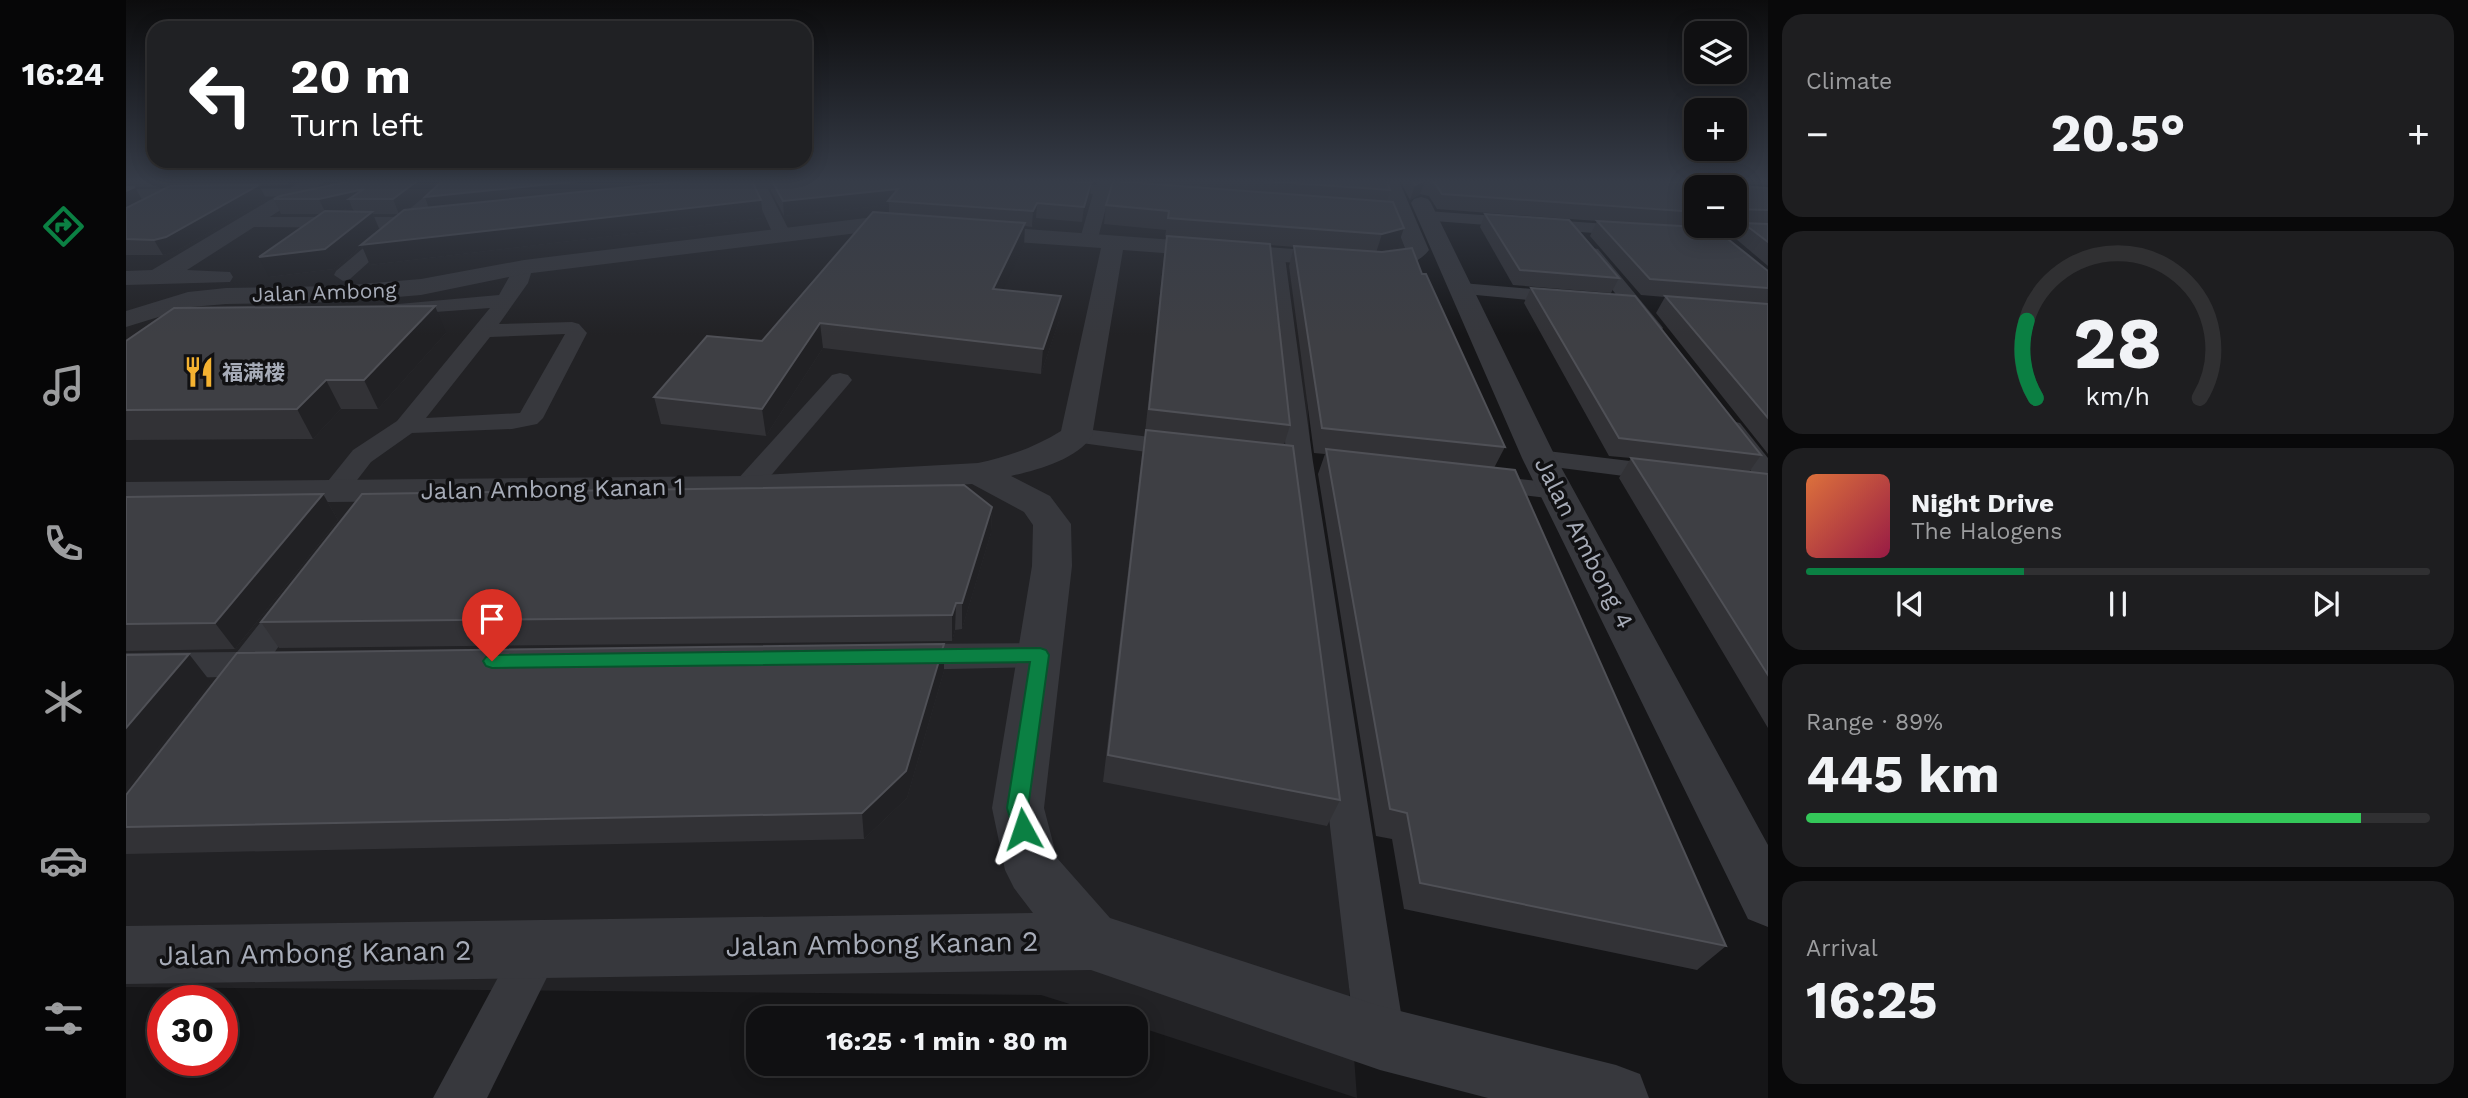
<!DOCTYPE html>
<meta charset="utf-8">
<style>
:root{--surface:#101012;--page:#1e1e20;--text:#f1f3f6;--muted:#9c9d9f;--line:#303032;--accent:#0b8043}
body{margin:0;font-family:"Work Sans","Noto Sans SC",sans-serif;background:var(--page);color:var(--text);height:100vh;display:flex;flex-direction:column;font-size:26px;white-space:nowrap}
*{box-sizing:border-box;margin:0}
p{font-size:23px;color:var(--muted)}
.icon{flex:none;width:38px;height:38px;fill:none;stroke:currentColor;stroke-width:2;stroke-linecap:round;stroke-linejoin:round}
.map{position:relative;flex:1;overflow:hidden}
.details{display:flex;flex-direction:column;gap:14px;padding:14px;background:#09090a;width:700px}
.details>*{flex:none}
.hud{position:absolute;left:21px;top:21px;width:665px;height:147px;border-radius:21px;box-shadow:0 4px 18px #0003,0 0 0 2px var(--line);background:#202124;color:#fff;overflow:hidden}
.tools{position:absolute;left:1558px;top:21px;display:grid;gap:14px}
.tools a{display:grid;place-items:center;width:63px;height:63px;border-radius:14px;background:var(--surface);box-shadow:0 4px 18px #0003,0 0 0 2px var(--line);font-size:35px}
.speed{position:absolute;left:21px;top:985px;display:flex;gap:14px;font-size:35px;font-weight:700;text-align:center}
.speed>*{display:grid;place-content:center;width:91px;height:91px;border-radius:50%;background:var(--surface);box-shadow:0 4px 18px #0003,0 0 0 2px var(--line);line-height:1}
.speed .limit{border:10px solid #d22;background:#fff;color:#111}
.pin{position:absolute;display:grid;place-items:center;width:60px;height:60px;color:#fff;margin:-72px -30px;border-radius:50% 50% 50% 0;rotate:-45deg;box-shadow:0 0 7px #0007}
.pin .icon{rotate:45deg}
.me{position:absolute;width:77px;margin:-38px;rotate:355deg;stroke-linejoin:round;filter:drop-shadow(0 0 5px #0008)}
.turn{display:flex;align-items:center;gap:24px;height:147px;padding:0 28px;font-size:32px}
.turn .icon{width:91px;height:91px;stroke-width:2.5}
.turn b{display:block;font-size:49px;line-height:60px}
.big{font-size:52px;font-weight:700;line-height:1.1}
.details .widget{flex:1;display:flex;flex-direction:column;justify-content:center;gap:10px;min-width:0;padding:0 24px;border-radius:21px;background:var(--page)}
.details .dial{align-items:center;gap:0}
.dial svg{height:182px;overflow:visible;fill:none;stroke:var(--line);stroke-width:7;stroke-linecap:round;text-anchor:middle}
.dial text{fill:var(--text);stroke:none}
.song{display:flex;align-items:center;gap:21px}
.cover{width:84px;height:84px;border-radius:10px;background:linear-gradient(135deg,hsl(20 70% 55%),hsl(340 70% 35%))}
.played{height:7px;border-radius:4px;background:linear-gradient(90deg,var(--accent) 35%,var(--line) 35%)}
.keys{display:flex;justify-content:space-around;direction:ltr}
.heat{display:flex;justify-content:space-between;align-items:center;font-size:38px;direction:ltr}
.charge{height:10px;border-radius:5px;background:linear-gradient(90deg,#34c759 89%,var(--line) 0)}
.trip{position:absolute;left:620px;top:1006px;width:402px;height:70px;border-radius:21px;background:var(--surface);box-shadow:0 4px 18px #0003,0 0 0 2px var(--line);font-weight:700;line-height:70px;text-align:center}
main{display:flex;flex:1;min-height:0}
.tabs{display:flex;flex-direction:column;width:126px;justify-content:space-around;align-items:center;background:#060607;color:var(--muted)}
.tabs .icon{width:49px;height:49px}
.tabs .selected{color:var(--accent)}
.tabs b{font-size:32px;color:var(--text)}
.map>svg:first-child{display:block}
.built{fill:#222225}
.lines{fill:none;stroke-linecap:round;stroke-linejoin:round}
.service{fill:#37383d;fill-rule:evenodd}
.minor{fill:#37383d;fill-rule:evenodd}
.wall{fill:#323236;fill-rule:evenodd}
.shaded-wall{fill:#212124}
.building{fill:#3e3f44;stroke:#4f5056;stroke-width:2}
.route{fill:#0b8043;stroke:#07532c;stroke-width:2}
.labels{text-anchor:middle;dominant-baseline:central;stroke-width:7;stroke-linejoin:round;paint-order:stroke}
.far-street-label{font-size:21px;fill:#a7acb8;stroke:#111113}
.far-poi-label{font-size:21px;font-weight:bold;fill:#a7acb8;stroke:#111113;text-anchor:start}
.street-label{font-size:24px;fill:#a7acb8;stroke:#111113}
.near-street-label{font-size:28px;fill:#a7acb8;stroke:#111113}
</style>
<main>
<nav class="tabs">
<b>16:24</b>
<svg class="icon selected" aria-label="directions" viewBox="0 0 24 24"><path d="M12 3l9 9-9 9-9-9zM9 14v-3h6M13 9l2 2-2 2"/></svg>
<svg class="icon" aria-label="music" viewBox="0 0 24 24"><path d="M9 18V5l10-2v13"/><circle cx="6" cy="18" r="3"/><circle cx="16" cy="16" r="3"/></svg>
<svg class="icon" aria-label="phone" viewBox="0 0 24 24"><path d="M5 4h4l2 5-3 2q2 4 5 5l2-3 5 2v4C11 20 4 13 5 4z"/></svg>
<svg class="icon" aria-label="climate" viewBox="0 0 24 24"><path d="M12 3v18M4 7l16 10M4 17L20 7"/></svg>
<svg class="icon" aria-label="car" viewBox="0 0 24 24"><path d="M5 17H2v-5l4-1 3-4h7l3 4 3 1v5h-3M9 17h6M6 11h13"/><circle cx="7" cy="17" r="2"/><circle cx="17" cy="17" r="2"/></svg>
<svg class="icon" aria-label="filters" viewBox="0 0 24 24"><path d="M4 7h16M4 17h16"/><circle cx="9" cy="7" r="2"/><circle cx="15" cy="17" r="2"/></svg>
</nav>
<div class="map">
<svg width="1642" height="1098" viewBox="0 0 1642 1098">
<rect width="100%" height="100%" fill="#161618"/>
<!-- built -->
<polygon class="built" points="0,181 1254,181 1300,283 1172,271 1231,1098 1010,1026 1010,1018 988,1018 915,995 0,987"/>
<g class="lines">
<!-- service -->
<g class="service">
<polygon points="317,181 333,181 296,215 307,216 309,220 307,224 283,226 224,279 217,281 208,275 210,271 261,228 123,227 115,222 123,217 274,217"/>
<path d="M 679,181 L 672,186 L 642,189 L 665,234 L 656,239 L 647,234 L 627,190 L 587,195 L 579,190 C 592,178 659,181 679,181 Z"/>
<polygon points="845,181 915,181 970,185 971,181 987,181 985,186 1023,189 1031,194 1023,199 983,196 971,242 962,247 953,242 967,194 852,186"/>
<polygon points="171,188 177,190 179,193 177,196 0,199 0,189"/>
<polygon points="1301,211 1508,226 1517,231 1508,236 1295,220 1293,216 1295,212"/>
<polygon points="1574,226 1642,228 1642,238 1580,234 1574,233 1571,229"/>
<polygon points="1466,248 1472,249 1534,324 1537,328 1534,332 1520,332 1457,253"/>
<polygon points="1150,252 1159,257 1187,462 1279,1038 1271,1055 1254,1063 1237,1055 1229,1038 1161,462 1141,257"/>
<path d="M 398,261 L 407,267 L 402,283 L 373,324 L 446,322 L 453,324 L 461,333 L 417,418 L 411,424 L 386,429 L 286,433 L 245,462 L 218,497 L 208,499 L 198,497 L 194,491 L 227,450 L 271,421 L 364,308 L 268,315 L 261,313 L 258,309 L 261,305 L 373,295 L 391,263 ZM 439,334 L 394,413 L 300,418 L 364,337 Z"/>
<polygon points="1336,283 1443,292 1450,294 1453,298 1450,302 1443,304 1329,293 1326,289"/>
<polygon points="714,373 722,375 726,380 722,385 630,493 620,495 610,493 606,487 610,481 706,375"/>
<polygon points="1605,421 1614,423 1642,458 1642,484 1633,482 1593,428 1596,423"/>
<polygon points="950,428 1057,441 1066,444 1070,449 1066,454 1057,457 941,441 937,436 941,431"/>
<polygon points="1413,450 1537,465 1546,467 1550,473 1546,479 1537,481 1404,464 1400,458 1404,452"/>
<polygon points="1357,475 1430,483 1440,485 1444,491 1440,497 1430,499 1347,489 1343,483 1347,477"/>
<path d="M 168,591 L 179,594 L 184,602 L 148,653 L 155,655 L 160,664 L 155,673 L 130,677 C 122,688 113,687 101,683 L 98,677 L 0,679 L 0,653 L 111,652 L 157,594 Z"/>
<polygon points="914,643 926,646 931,655 926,664 914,667 777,670 765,666 760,657 765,648 777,644"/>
<polygon points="412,926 428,933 435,949 361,1098 307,1098 396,933"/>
</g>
<!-- minor -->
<g class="minor">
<polygon points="176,181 200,181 61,270 104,272 107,277 104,282 0,285 0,271 26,270"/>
<path d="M 1253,181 L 1273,181 L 1303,250 C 1293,263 1279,266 1264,270 L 997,250 L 966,436 C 950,460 911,470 885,476 L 924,496 L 945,524 L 946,566 L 918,808 L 931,858 L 984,918 L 1254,1006 L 1490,1065 L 1514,1074 L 1523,1098 L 1362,1098 L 1254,1070 L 965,970 L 0,984 L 0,926 L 907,913 L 888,888 L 879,870 L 866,808 L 906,566 L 907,525 L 898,512 L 846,484 L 620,498 L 0,504 L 0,482 L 620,476 L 852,463 C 882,457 909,447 935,431 L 975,248 L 848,239 L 840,237 L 837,232 L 840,227 L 848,225 L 1262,256 L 1279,248 Z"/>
<polygon points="1295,197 1302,199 1305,203 1430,458 1642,845 1642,927 1622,919 1396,458 1285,203 1288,199"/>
<polygon points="748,217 796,223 799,228 796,233 788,235 748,231 398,274 295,295 212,302 100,304 65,307 0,327 0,311 62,292 100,288 212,286 295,279 398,260"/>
</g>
</g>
<!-- wall -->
<g class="wall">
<path d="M 0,181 L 171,181 L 163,185 L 134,186 L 140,199 L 49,252 L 37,255 L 0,255 ZM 9,187 L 43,187 L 16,200 Z"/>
<path d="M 225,181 L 314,181 L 279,209 L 303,207 L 299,197 L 635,200 L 637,218 L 244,265 L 236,246 L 208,269 L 143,277 L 194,214 L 155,214 L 148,199 ZM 226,208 L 228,211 L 212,211 L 222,209 ZM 247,214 L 272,214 L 254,230 Z"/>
<polygon points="644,181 969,181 968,183 965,183 964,197 956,222 910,218 906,227 899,226 898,245 876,290 933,321 915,374 697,348 640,436 535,424 528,397 636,341 763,213 763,205 658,216 645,191"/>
<polygon points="987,181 1261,181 1264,190 1261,201 1271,248 1255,252 1296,274 1379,447 1368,468 1600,946 1571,970 1278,909 1266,839 1250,836 1192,474 1199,454 1188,453 1163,266 1168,247 1144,245 1164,425 1158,445 1214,800 1201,826 977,782 1016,454 1020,433 1019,433 1038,256 1041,237 1039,237 1040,230 978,224 980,205"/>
<polygon points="1274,181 1534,181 1573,184 1568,181 1642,181 1642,185 1615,184 1616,186 1642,188 1642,266 1609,238 1616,225 1608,224 1608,187 1570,187 1570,221 1568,219 1563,227 1642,271 1642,454 1530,313 1539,297 1515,295 1464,236 1471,221 1311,209 1303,196 1294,194 1284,200"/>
<polygon points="1359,214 1493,278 1485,293 1387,285 1354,227"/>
<polygon points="1405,288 1635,455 1623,472 1642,474 1642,728 1493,478 1505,458 1483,456 1398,303"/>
<polygon points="320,333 252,409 215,409 187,439 0,440 0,341"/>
<polygon points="197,494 212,520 109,649 0,651 0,497"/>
<polygon points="866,507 865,533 836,629 829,630 826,641 153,648 135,622"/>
<polygon points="818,671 781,798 738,839 0,854 0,795"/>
</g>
<!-- shaded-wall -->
<g class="shaded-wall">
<polygon points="161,181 171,181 163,185"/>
<polygon points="197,181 214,181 199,185"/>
<polygon points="291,181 314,181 273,214 267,199"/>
<polygon points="454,181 596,181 304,212 299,197"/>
<polygon points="1297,181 1299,181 1294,194 1284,200 1289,185"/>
<polygon points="965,183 964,197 956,222 958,207"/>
<polygon points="133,185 140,199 49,252 37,255 28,240"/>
<polygon points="9,187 17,202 0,210 0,191"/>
<polygon points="238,189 223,199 226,208 200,214 193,199"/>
<polygon points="772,189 762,201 763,205 658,216 657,201"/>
<polygon points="635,200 637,218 244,265 236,246 208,269 143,277 133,257 246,212 254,231"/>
<polygon points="911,203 910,218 906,227 907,211"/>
<polygon points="899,223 898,245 866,313 867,289"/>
<polygon points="1278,228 1271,248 1250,253 1256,234"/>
<polygon points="935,296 933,321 915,374 917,349"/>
<polygon points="309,306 320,333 252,409 238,380"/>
<polygon points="694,323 697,348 640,436 636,409"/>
<polygon points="200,380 215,409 187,439 171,409"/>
<polygon points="197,494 212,520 109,649 89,623"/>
<polygon points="866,507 865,533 836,629 836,603"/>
<polygon points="830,603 829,630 826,641 826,615"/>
<polygon points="818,644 818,671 781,798 738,839 736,813"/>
<polygon points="63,654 84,681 0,786 0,728"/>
</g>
<!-- building -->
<g class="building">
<polygon points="225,181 291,181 267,199 223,199 238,189 193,199 148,199 154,196"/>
<polygon points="316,181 454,181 299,197"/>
<polygon points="561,181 626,181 635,200 235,245 278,210"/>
<polygon points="646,181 942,181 965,183 958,207 911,203 907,211 762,201 772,189 657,201"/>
<polygon points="987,181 1267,202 1278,228 1256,234 1042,218 1043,211 980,205"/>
<polygon points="1136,181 1261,181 1264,190"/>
<polygon points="1287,181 1297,181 1289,185"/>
<polygon points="1304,181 1534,181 1578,184 1578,181 1615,181 1616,186 1642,188 1642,210 1608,209 1608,187 1570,187 1570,212 1316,194 1308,182"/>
<polygon points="133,185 40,237 28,240 0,239 0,208 44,186"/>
<polygon points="0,187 9,187 0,191"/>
<polygon points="199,211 246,212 199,249 133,257"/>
<polygon points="747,212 899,223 867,289 935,296 917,349 694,323 636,409 528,397 581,336 636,341"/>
<polygon points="1359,214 1443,220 1493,278 1394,270"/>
<polygon points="1471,221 1588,228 1642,271 1642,288 1524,279"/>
<polygon points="1617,223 1642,224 1642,242"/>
<polygon points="1041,236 1144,244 1164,425 1023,409"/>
<polygon points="1168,246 1256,252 1286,248 1296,274 1300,274 1379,447 1196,428"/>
<polygon points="1405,288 1509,296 1635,455 1493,438"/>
<polygon points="1539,296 1642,304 1642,418"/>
<polygon points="309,306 238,380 200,380 171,409 0,410 0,341 48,308"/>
<polygon points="1020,430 1167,446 1214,800 982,755"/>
<polygon points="1200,449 1389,470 1600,946 1294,883 1281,813 1264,809"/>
<polygon points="1505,458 1642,474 1642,675"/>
<polygon points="838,485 866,507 836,603 830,603 826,615 135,622 236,494"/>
<polygon points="197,494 89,623 0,624 0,497"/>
<polygon points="818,644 780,771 736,813 0,827 0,795 111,653"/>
<polygon points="63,654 0,728 0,655"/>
</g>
<!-- sky -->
<linearGradient id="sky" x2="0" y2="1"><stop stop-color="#0c0c0d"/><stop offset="0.54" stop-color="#363c48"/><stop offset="1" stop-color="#363c48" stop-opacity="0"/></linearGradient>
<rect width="1642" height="335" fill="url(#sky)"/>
<!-- route -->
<polygon class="route" points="914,648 920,650 923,655 902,808 908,829 904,835 897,838 889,835 881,808 904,662 366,668 360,666 357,661 360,657 366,655"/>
<!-- icons -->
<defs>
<symbol id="restaurant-bare" viewBox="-9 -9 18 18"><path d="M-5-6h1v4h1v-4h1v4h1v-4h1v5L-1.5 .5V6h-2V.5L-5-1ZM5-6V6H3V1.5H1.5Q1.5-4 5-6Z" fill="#f4b231" stroke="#111113" stroke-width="2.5" paint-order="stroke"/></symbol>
</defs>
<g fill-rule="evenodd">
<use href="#restaurant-bare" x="51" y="350" width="44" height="44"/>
</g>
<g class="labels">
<!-- far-street labels -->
<g class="far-street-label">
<text transform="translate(198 292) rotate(-2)">Jalan Ambong</text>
</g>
<!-- far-poi labels -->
<g class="far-poi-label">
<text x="96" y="372">福满楼</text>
</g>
<!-- street labels -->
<g class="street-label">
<text transform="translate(426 489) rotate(-1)">Jalan Ambong Kanan 1</text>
<text transform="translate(1458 543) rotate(63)">Jalan Ambong 4</text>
</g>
<!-- near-street labels -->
<g class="near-street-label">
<text transform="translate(756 944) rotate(-1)">Jalan Ambong Kanan 2</text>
<text transform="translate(189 953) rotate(-1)">Jalan Ambong Kanan 2</text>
</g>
</g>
</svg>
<div class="tools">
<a><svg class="icon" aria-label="layers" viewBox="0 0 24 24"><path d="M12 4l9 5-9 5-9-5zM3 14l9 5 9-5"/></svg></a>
<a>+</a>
<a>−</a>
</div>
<div class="speed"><div class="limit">30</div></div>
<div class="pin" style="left:366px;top:661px;background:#d93025"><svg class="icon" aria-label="arrive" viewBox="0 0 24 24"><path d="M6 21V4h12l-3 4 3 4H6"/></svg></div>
<svg class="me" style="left:897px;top:829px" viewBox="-20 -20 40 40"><path d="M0-17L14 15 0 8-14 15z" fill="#0b8043" stroke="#fff" stroke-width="4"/></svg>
<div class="trip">16:25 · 1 min · 80 m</div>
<div class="hud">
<div class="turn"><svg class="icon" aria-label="left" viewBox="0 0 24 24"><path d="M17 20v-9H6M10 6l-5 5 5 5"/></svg><div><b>20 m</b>Turn left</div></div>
</div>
</div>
<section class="details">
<div class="widget"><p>Climate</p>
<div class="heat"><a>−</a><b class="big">20.5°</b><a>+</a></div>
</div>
<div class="widget dial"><svg viewBox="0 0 100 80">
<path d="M14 69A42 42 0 1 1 86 69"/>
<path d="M14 69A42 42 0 0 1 10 35" stroke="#0b8043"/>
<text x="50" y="56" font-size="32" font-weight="700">28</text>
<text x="50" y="72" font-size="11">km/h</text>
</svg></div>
<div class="widget">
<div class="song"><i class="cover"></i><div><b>Night Drive</b><p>The Halogens</p></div></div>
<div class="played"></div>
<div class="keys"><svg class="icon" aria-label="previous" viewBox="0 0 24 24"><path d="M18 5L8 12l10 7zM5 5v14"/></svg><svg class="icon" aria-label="pause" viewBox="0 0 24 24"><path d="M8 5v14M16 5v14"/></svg><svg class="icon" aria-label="next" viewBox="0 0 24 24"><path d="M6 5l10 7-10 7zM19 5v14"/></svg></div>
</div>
<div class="widget"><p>Range · 89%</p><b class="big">445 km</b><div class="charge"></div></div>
<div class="widget"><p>Arrival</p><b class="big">16:25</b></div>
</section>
</main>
